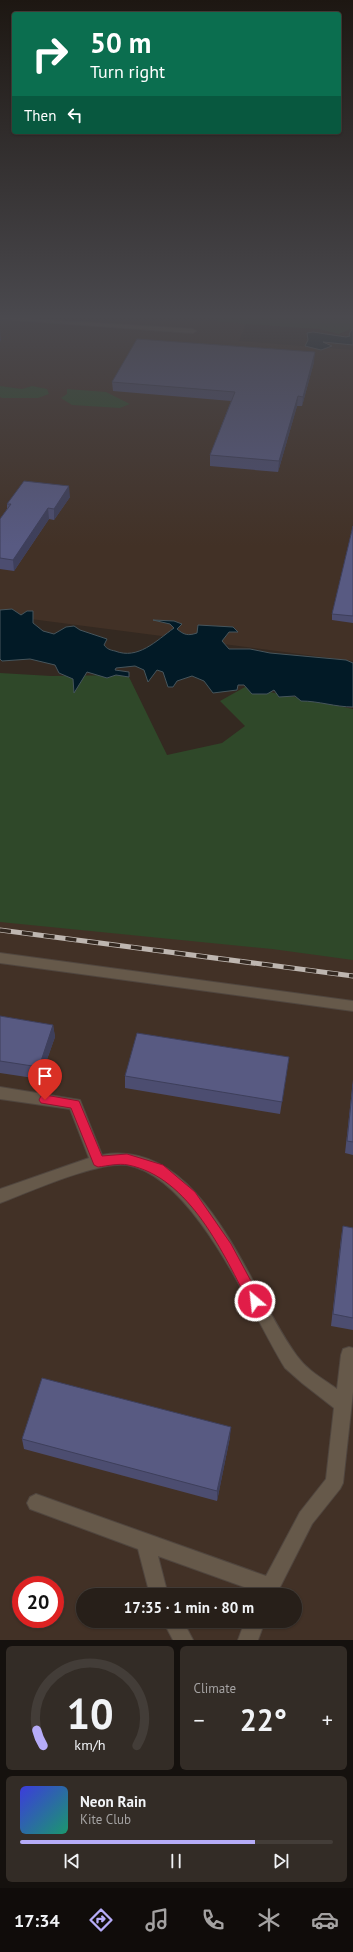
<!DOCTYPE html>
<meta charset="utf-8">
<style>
:root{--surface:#271f19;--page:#332c26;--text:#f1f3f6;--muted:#a4a2a2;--line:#433d38;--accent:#b6acf8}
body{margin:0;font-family:"PT Sans",sans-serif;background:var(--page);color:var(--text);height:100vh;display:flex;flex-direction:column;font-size:15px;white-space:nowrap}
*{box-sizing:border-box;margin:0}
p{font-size:13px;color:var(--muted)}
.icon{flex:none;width:22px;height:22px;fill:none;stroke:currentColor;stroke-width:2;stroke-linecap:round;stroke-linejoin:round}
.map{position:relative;height:1640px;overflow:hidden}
.details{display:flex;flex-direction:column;gap:6px;padding:6px;background:#15110e;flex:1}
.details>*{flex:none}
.top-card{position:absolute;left:12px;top:12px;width:329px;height:122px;border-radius:4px;box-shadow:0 1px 3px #0004,0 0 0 1px var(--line);background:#0b6e4f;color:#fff;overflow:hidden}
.speed{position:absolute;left:12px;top:1576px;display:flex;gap:8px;font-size:20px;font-weight:700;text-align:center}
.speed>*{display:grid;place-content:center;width:52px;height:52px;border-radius:50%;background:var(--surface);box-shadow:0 1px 3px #0004,0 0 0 1px var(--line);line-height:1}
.speed .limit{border:6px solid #d22;background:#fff;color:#111}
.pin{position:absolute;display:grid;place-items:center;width:34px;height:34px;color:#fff;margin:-41px -17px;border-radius:50% 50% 50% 0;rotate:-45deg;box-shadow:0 0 4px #0007}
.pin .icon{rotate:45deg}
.me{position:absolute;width:44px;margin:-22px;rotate:332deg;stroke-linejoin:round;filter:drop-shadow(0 0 3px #0008)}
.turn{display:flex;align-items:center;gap:14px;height:84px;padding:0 12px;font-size:18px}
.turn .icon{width:52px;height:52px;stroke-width:2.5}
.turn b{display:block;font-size:28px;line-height:34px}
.then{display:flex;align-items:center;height:38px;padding:0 12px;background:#0003;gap:8px;font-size:15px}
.big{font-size:30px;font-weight:700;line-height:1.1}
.details .tile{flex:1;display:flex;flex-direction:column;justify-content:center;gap:6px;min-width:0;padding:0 14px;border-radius:6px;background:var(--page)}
.details .dial{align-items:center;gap:0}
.dial svg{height:104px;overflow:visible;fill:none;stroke:var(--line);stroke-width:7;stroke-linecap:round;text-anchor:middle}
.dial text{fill:var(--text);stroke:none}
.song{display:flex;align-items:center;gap:12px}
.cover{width:48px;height:48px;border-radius:6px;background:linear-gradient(135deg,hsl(240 70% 55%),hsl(160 70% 35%))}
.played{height:4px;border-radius:2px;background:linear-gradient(90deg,var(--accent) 75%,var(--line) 75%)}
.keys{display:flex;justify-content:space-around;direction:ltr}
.heat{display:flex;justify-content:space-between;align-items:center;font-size:22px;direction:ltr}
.details .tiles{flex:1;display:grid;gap:6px;grid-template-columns:1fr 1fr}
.tile:last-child{grid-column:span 2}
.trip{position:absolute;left:76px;top:1588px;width:226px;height:40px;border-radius:20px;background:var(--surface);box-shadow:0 1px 3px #0004,0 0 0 1px var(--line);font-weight:700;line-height:40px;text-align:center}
.dock{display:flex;height:64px;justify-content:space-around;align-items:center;background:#100c0a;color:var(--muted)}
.dock .icon{width:28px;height:28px}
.dock .active{color:var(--accent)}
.dock b{font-size:18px;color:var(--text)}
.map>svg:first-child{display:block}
.built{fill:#423126;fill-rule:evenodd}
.green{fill:#2f4829}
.water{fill:#021a26;stroke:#46555c}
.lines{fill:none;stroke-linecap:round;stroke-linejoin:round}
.service-casing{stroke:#50463f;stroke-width:2}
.minor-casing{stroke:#50463f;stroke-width:2}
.service{fill:#66594a;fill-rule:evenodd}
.minor{fill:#66594a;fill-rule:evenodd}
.rail-casing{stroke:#beb6b0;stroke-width:5}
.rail{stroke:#342921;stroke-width:3.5;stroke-dasharray:11;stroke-linecap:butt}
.wall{fill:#4c4d70}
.shaded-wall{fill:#3e3f5b}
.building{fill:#585a82;stroke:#3e3f5b}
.route{fill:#e11d48;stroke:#92132f}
</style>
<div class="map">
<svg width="353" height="1640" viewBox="0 0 353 1640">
<rect width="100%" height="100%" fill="#342921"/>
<!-- built -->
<g class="built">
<polygon points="0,317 249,317 239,341 353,350 353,661 0,615"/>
<path d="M 0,852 L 353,910 L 353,1640 L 0,1640 ZM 21,1585 L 55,1585 L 55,1619 L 21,1619 ZM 83,1595 L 295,1595 L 295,1621 L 83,1621 Z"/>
</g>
<!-- green -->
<g class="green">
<polygon points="212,317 353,317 353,328 339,334 319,329 219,322"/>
<polygon points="0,386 22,389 32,386 47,389 49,394 38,398 2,398 0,397"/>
<polygon points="67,389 106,392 130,404 120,408 72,405 61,398 67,394"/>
<polygon points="0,673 51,676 128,675 167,755 222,743 245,726 220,701 245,687 353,709 353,960 272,949 0,922"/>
</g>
<!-- water -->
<g class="water">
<polygon points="353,328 353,345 323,342 332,346 321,350 305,346 308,340 307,333 313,332 346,337 350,336 349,334"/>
<path d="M 12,609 L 21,615 L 27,611 L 33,611 L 33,623 L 43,631 L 54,634 L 66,627 L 74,626 L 80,630 L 107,639 L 104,645 C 107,649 110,650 115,651 C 138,660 156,641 174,628 L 170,624 L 153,620 L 174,621 L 182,624 L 177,629 C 184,635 188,636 197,633 L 198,625 L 233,627 L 238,632 L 229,632 L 222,641 L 229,649 L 250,649 L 270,653 L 346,660 L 353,663 L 353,707 C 335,707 319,701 301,701 L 295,696 L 279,697 L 274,690 L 267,694 L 252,694 L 244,685 L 238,685 L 237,690 L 213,693 L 204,681 L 192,676 L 177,681 L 173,687 L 168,687 L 163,672 L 157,670 L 148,682 L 144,670 L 135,666 L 116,668 L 115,670 L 129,672 L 129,677 L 116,675 L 107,678 L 87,672 L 74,693 L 73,679 L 59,673 L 55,665 L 30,659 L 2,661 L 0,659 L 0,610 Z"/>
</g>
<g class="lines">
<defs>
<g id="service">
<polygon points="0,317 193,329 196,331 193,333 0,319"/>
<path d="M 0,1087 L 80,1100 L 102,1155 C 205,1137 249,1292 297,1356 C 307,1370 323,1379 337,1389 L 341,1355 L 343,1349 L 349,1347 L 353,1348 L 353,1392 L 343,1483 L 340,1489 L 312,1524 L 276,1595 L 257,1595 L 258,1592 L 158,1556 L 168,1595 L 150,1595 L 138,1549 L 30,1509 L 27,1503 L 30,1497 L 36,1494 L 266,1576 L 300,1512 L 326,1479 L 334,1408 L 302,1383 L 285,1368 C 251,1313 196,1177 127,1165 C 98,1161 29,1192 0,1203 L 0,1189 L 89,1158 L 70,1109 L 0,1099 Z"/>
<polygon points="163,1621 183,1621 193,1640 173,1640"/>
<polygon points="245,1621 265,1621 258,1640 238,1640"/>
</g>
<polygon id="minor" points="0,953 353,1001 353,1011 0,963"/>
</defs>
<!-- service casing -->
<use href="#service" class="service-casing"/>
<!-- minor casing -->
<use href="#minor" class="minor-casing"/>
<!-- service -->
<use href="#service" class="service"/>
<!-- minor -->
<use href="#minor" class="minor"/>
<defs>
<polyline id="rail" points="0,930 353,976"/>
</defs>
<!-- rail casing -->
<use href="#rail" class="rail-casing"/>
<!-- rail -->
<use href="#rail" class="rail"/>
</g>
<!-- wall -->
<g class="wall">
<polygon points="314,362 302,406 297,406 278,472 210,466 210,455 231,401 113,391 112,382"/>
<polygon points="70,497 54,520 49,519 14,571 0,569 0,519 7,509 7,504"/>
<polygon points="353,526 353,623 332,620 332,614"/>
<polygon points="0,1016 53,1025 55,1037 40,1079 0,1073"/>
<polygon points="289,1057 287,1070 280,1114 125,1088 125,1076"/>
<polygon points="353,1080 353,1155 345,1153"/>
<polygon points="343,1226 353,1228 353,1330 331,1326 341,1238"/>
<polygon points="230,1437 217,1501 24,1449 22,1439"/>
</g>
<!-- shaded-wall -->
<g class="shaded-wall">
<polygon points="0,328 1,340 0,342"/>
<polygon points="315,352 314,362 302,406 303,397"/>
<polygon points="298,396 297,406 278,472 279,461"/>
<polygon points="69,486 70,497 54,520 54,509"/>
<polygon points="48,508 49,519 14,571 13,560"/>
<polygon points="53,1025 55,1037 40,1079 39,1067"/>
<polygon points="231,1427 230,1437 217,1501 217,1491"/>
</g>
<!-- building -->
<g class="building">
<polygon points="137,339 315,352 303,397 298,396 279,461 210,455 235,392 112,382"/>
<polygon points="24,481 69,486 54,509 48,508 13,560 0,558 0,519 11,504 7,504"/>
<polygon points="353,526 353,616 332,614"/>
<polygon points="0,1016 53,1025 39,1067 0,1061"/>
<polygon points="137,1033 289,1057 282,1102 125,1076"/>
<polygon points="353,1084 353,1142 347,1141"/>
<polygon points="343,1226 353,1228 353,1318 333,1314"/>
<polygon points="42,1378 231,1427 217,1491 22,1439"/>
</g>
<!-- sky -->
<linearGradient id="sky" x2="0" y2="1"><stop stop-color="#1d1712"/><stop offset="0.58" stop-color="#4a494e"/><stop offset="1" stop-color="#4a494e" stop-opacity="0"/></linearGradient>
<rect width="353" height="546" fill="url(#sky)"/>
<!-- route -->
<path class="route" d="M 45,1095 L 79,1101 L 102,1156 L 127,1154 L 163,1165 L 195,1192 L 231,1244 L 259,1296 L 261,1301 L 259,1305 L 255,1307 L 250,1305 C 224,1255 190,1177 128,1165 C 119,1163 107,1166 98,1167 L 94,1165 L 71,1108 L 41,1103 L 39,1100 L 41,1096 Z"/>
</svg>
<div class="speed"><div class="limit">20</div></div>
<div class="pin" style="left:45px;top:1100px;background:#d93025"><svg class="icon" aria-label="arrive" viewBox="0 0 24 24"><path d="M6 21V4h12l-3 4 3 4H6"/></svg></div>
<svg class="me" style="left:255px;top:1301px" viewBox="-20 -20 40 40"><circle r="17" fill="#e11d48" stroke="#fff" stroke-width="3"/><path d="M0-11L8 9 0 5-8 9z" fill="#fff"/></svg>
<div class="trip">17:35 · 1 min · 80 m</div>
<div class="top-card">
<div class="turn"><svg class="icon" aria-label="right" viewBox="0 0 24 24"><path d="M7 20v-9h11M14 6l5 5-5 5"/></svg><div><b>50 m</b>Turn right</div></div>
<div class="then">Then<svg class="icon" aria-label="left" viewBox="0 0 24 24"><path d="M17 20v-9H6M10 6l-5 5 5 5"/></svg></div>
</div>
</div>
<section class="details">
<div class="tiles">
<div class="tile dial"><svg viewBox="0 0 100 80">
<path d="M14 69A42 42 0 1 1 86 69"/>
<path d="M14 69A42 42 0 0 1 9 57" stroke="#b6acf8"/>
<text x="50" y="56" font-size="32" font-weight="700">10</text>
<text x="50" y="72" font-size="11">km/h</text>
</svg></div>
<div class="tile"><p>Climate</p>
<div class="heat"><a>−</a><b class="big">22°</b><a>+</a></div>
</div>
<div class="tile">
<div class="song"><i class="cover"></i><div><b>Neon Rain</b><p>Kite Club</p></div></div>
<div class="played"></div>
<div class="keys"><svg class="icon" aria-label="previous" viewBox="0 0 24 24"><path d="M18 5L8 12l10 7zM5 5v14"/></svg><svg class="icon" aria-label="pause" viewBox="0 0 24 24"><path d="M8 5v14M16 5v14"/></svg><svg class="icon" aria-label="next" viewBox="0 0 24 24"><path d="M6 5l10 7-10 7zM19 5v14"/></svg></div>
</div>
</div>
</section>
<nav class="dock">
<b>17:34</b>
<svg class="icon active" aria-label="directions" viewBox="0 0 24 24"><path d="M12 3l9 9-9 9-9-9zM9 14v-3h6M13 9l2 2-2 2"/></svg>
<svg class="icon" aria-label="music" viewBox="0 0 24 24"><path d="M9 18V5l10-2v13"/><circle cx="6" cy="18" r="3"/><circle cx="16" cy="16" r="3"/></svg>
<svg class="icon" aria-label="phone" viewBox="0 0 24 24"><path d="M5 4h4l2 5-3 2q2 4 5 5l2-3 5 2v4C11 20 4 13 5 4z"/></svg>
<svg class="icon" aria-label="climate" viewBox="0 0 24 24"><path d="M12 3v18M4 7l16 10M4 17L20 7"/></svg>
<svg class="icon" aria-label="car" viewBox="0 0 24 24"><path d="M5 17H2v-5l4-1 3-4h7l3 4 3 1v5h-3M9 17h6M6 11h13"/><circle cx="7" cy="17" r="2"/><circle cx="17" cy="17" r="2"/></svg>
</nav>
